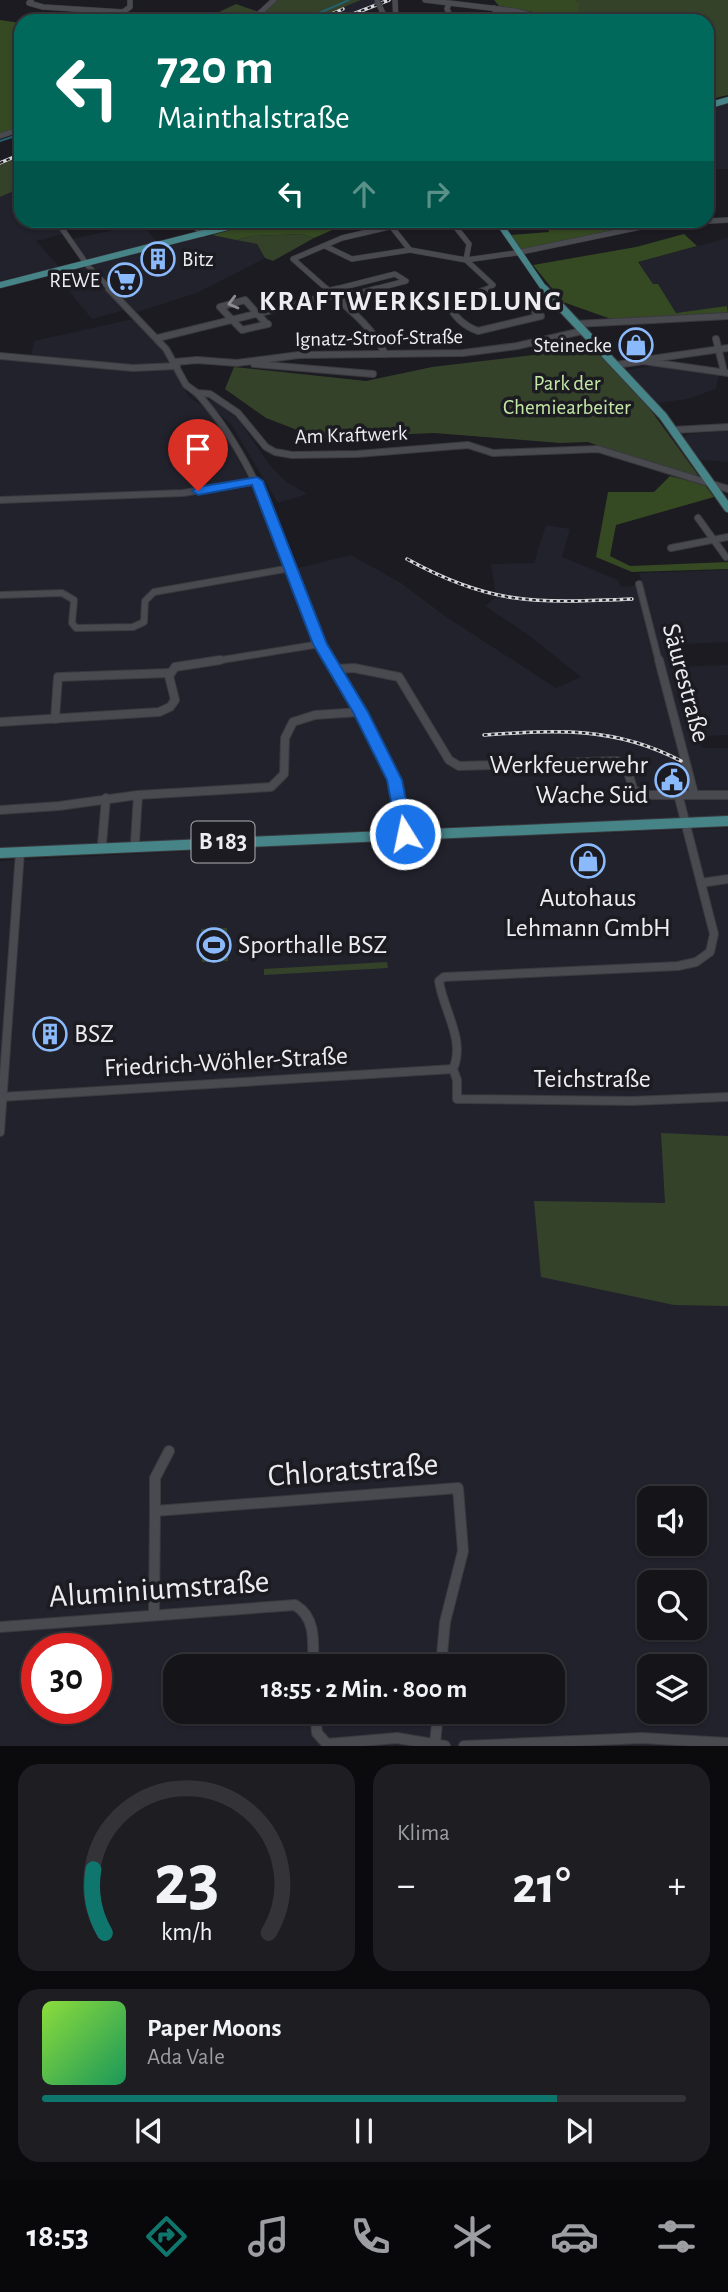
<!DOCTYPE html>
<html lang="de">
<meta charset="utf-8">
<style>
:root{--surface:#141419;--page:#1d1d22;--text:#f1f3f6;--muted:#9d9ea2;--line:#333338;--accent:#0f766e}
body{margin:0;font-family:"Alegreya Sans",sans-serif;background:var(--page);color:var(--text);height:100vh;display:flex;flex-direction:column;font-size:26px;white-space:nowrap}
*{box-sizing:border-box;margin:0}
p{font-size:23px;color:var(--muted)}
.icon{flex:none;width:38px;height:38px;fill:none;stroke:currentColor;stroke-width:2;stroke-linecap:round;stroke-linejoin:round}
.map{position:relative;height:1746px;overflow:hidden}
.details{display:flex;flex-direction:column;gap:18px;padding:18px;background:#0b0b0e;flex:1}
.details>*{flex:none}
.top-card{position:absolute;left:14px;top:14px;width:700px;height:214px;border-radius:21px;box-shadow:0 2px 5px #0004,0 0 0 2px var(--line);background:#00695c;color:#fff;overflow:hidden}
.fabs{position:absolute;left:637px;top:1486px;display:grid;gap:14px}
.fabs a{display:grid;place-items:center;width:70px;height:70px;border-radius:14px;background:var(--surface);box-shadow:0 2px 5px #0004,0 0 0 2px var(--line);font-size:35px}
.speed{position:absolute;left:21px;top:1633px;display:flex;gap:14px;font-size:35px;font-weight:700;text-align:center}
.speed>*{display:grid;place-content:center;width:91px;height:91px;border-radius:50%;background:var(--surface);box-shadow:0 2px 5px #0004,0 0 0 2px var(--line);line-height:1}
.speed .limit{border:10px solid #d22;background:#fff;color:#111}
.pin{position:absolute;display:grid;place-items:center;width:60px;height:60px;color:#fff;margin:-72px -30px;border-radius:50% 50% 50% 0;rotate:-45deg;box-shadow:0 0 7px #0007}
.pin .icon{rotate:45deg}
.me{position:absolute;width:77px;margin:-38px;rotate:350deg;stroke-linejoin:round;filter:drop-shadow(0 0 5px #0008)}
.turn{display:flex;align-items:center;gap:24px;height:147px;padding:0 28px;font-size:32px}
.turn .icon{width:91px;height:91px;stroke-width:2.5}
.turn b{display:block;font-size:49px;line-height:60px}
.lanes{display:flex;align-items:center;height:66px;padding:0 28px;background:#0003;justify-content:center;gap:35px;direction:ltr}
.lanes .off{opacity:.35}
.big{font-size:52px;font-weight:700;line-height:1.1}
.details .widget{flex:1;display:flex;flex-direction:column;justify-content:center;gap:10px;min-width:0;padding:0 24px;border-radius:21px;background:var(--page)}
.details .dial{align-items:center;gap:0}
.dial svg{height:182px;overflow:visible;fill:none;stroke:var(--line);stroke-width:7;stroke-linecap:round;text-anchor:middle}
.dial text{fill:var(--text);stroke:none}
.song{display:flex;align-items:center;gap:21px}
.cover{width:84px;height:84px;border-radius:10px;background:linear-gradient(135deg,hsl(90 70% 55%),hsl(150 70% 35%))}
.played{height:7px;border-radius:4px;background:linear-gradient(90deg,var(--accent) 80%,var(--line) 80%)}
.keys{display:flex;justify-content:space-around;direction:ltr}
.heat{display:flex;justify-content:space-between;align-items:center;font-size:38px;direction:ltr}
.details .tiles{flex:1;display:grid;gap:18px;grid-template-columns:1fr 1fr}
.widget:last-child{grid-column:span 2}
.trip{position:absolute;left:163px;top:1654px;width:402px;height:70px;border-radius:21px;background:var(--surface);box-shadow:0 2px 5px #0004,0 0 0 2px var(--line);font-weight:700;line-height:70px;text-align:center}
.menu{display:flex;height:112px;justify-content:space-around;align-items:center;background:#08080a;color:var(--muted)}
.menu .icon{width:49px;height:49px}
.menu .active{color:var(--accent)}
.menu b{font-size:32px;color:var(--text)}
.map>svg:first-child{display:block}
.built{fill:#22222d;fill-rule:evenodd}
.green{fill:#35422a}
.forest{fill:#354922}
.lines{fill:none;stroke-linecap:round;stroke-linejoin:round}
.stream{stroke:#24616e;stroke-width:2}
.minor-far3-casing{stroke:#39393e;stroke-width:6}
.minor-far2-casing{stroke:#39393e;stroke-width:8}
.minor-far1-casing{stroke:#39393e;stroke-width:10}
.minor-casing{stroke:#39393e;stroke-width:12}
.major-far2-casing{stroke:#39393e;stroke-width:7}
.major-far1-casing{stroke:#39393e;stroke-width:10}
.major-casing{stroke:#39393e;stroke-width:12}
.minor-far3{stroke:#494950;stroke-width:5}
.minor-far2{stroke:#494950;stroke-width:6}
.minor-far1{stroke:#494950;stroke-width:8}
.minor{stroke:#494950;stroke-width:10}
.major-far2{stroke:#468488;stroke-width:6}
.major-far1{stroke:#468488;stroke-width:8}
.major{stroke:#468488;stroke-width:10}
.rail-casing{stroke:#d8d8dc;stroke-width:3.5}
.rail{stroke:#1b1b21;stroke-width:2;stroke-dasharray:3.5;stroke-linecap:butt}
.minor-bridge-casing{stroke:#39393e;stroke-width:6;stroke-linecap:butt}
.minor-bridge{stroke:#494950;stroke-width:5}
.oneway{stroke:#8b8b90}
.route{fill:#1a73e8;stroke:#114b97;stroke-width:2}
.labels{text-anchor:middle;dominant-baseline:central;stroke-width:7;stroke-linejoin:round;paint-order:stroke}
.far-poi-label{font-size:21px;fill:#ededf1;stroke:#1b1b21;text-anchor:end}
.far-street-label{font-size:21px;fill:#ededf1;stroke:#1b1b21}
.far-park-label{font-size:21px;fill:#c3e7a5;stroke:#1b1b21}
.shield{fill:#1b1b21;stroke:#aeaeb3;stroke-width:2}
.shield-label{font-size:24px;font-weight:bold;fill:#ededf1}
.street-label{font-size:26px;fill:#ededf1;stroke:#1b1b21}
.poi-label{font-size:26px;fill:#ededf1;stroke:#1b1b21;text-anchor:start}
.far-district-label{font-size:28px;font-weight:bold;letter-spacing:2px;fill:#ededf1;stroke:#1b1b21}
.near-street-label{font-size:32px;fill:#ededf1;stroke:#1b1b21}
</style>
<div class="map">
<svg width="728" height="1746" viewBox="0 0 728 1746">
<rect width="100%" height="100%" fill="#1b1b21"/>
<!-- built -->
<g class="built">
<polygon points="361,0 394,0 340,21 310,21"/>
<polygon points="728,103 728,169 707,169 707,108"/>
<polygon points="15,191 21,193 21,220 54,221 63,234 36,241 59,267 0,281 0,197"/>
<polygon points="142,224 157,242 89,259 85,258 72,239"/>
<polygon points="212,235 257,244 265,258 197,293 137,312 93,267 94,264"/>
<polygon points="728,238 728,307 676,313 658,284 653,284 638,262"/>
<polygon points="84,268 88,270 128,309 92,319 69,291 62,290 49,277"/>
<polygon points="137,318 165,355 189,397 204,407 219,424 258,496 286,571 351,555 401,583 445,616 556,688 581,677 527,634 485,606 496,597 491,564 534,563 546,525 570,529 562,557 618,580 621,587 643,585 639,573 728,570 728,642 664,645 671,667 728,665 728,735 688,737 699,739 702,748 728,748 728,817 411,828 0,851 0,358 31,358 34,341"/>
<polygon points="652,366 719,374 716,389 688,399 658,403 627,370"/>
<polygon points="188,391 217,403 238,419 269,464 285,481 307,494 278,503 231,424 209,405 193,397"/>
<polygon points="728,431 728,462 701,460 684,438 687,434"/>
<path d="M 728,828 L 728,1746 L 0,1746 L 0,861 L 361,842 ZM 649,1498 L 695,1498 L 695,1544 L 649,1544 ZM 649,1582 L 695,1582 L 695,1628 L 649,1628 ZM 37,1648 L 96,1648 L 96,1708 L 37,1708 ZM 175,1666 L 553,1666 L 553,1712 L 175,1712 ZM 649,1666 L 695,1666 L 695,1712 L 649,1712 Z"/>
</g>
<!-- green -->
<g class="green">
<polygon points="277,0 361,0 310,21 255,21"/>
<polygon points="575,0 728,0 728,95 707,100 707,21 567,21 564,19 578,19 578,2"/>
<polygon points="236,4 259,12 240,21 202,20"/>
<polygon points="21,155 21,188 0,197 0,165"/>
<polygon points="302,234 314,238 273,261 265,258 257,244 236,240 251,236"/>
<polygon points="585,341 639,394 698,475 691,477 663,470 588,442 560,443 434,433 318,438 266,418 225,389 234,367 366,381 432,367 533,355"/>
<polygon points="227,928 228,961 202,962 201,929"/>
<polygon points="387,962 388,968 264,975 264,969"/>
<polygon points="661,1133 728,1136 728,1306 674,1305 541,1277 534,1201 665,1203"/>
</g>
<!-- forest -->
<g class="forest">
<polygon points="494,0 575,0 578,2 578,20 499,6"/>
<polygon points="0,20 21,23 21,127 0,135"/>
<polygon points="264,221 312,221 322,228 336,221 366,221 339,227 314,238 302,234 251,236 236,240 212,235"/>
<polygon points="545,221 616,221 622,228 519,250 511,235 549,232"/>
<polygon points="684,234 697,246 638,262 653,284 658,284 676,313 727,306 728,313 611,319 563,302 533,265 636,247"/>
<polygon points="670,476 705,485 714,497 616,525 610,556 630,566 728,562 728,569 632,572 596,557 608,492 654,492"/>
</g>
<g class="lines">
<!-- stream -->
<g class="stream">
<polyline points="301,21 349,0"/>
<polyline points="0,141 21,134"/>
</g>
<defs>
<g id="minor-far3">
<polyline points="31,0 29,3 43,7 123,12 130,7 130,0"/>
<polyline points="395,0 396,21"/>
<polyline points="425,0 515,11 555,21"/>
<polyline points="449,3 447,9 453,21"/>
<polyline points="494,8 501,21"/>
<polyline points="381,9 387,21"/>
<polyline points="251,21 274,0"/>
<polyline points="0,136 21,129"/>
<polyline points="56,220 88,266 111,290"/>
<polyline points="187,220 203,234"/>
<polyline points="450,220 469,244 466,260"/>
<polyline points="391,226 410,250 466,260 493,285 487,290"/>
<polyline points="325,246 352,259 410,250"/>
<polyline points="466,260 516,253 655,224 728,220"/>
<polyline points="328,290 293,259 342,238 419,220"/>
<polyline points="332,290 395,274 406,281 371,290"/>
</g>
<g id="minor-far2">
<polyline points="109,289 166,349 186,385 197,393 210,394 238,413 266,447 275,452 292,455 357,454 468,445 493,453 598,449 728,489"/>
<path d="M 326,289 C 348,308 373,327 385,354"/>
<path d="M 489,289 L 448,303 C 454,317 464,326 478,331 L 541,316 L 532,309"/>
<polyline points="330,291 339,289"/>
<polyline points="339,299 377,289"/>
<polyline points="576,324 728,316"/>
<polyline points="239,327 220,307 245,300 264,321"/>
<polyline points="240,328 242,330 268,324 266,323"/>
<polyline points="158,338 333,295"/>
<polyline points="716,339 724,372"/>
<polyline points="0,356 133,368 177,366"/>
<polyline points="651,359 728,348"/>
<polyline points="175,362 197,360 237,363 299,355 463,353 517,346 582,331"/>
<polyline points="254,364 373,374"/>
<polyline points="616,365 643,361 728,373"/>
<path d="M 197,393 C 260,464 286,557 320,644 L 330,662"/>
<polyline points="673,430 728,427"/>
<polyline points="0,500 183,493 257,481"/>
<polyline points="698,518 726,557"/>
<polyline points="671,548 728,537"/>
<polyline points="639,584 659,662"/>
<polyline points="0,595 62,593 74,600 72,623 76,628 133,627 144,622 145,601 154,592 291,568"/>
<polyline points="209,662 320,644"/>
</g>
<g id="minor-far1">
<polyline points="329,660 360,712 394,780 405,834"/>
<polyline points="659,660 694,794"/>
<polyline points="335,669 354,668 399,677 449,760 459,766 617,761 626,765 633,789 642,795 728,795"/>
<polyline points="55,719 58,677 169,673"/>
<polyline points="0,722 159,712 170,707 175,700 169,676 175,667 220,660"/>
<path d="M 678,794 L 714,934 L 710,952 L 696,962 L 678,966 L 444,977 L 439,981 C 443,1010 466,1040 453,1069 L 457,1080 L 457,1099 L 632,1101 L 727,1097"/>
<polyline points="0,810 59,806 138,795 271,787 284,774 285,738 293,722 315,715 360,712"/>
<polyline points="135,842 138,795"/>
<polyline points="102,844 106,798"/>
<polyline points="701,883 728,879"/>
<polyline points="1,1097 453,1069"/>
<polyline points="0,1132 20,852"/>
</g>
<g id="minor">
<polyline points="155,1511 155,1478 169,1451"/>
<polyline points="154,1615 155,1511 458,1488 463,1551 445,1622 441,1666"/>
<path d="M 0,1627 L 295,1605 C 317,1618 313,1644 313,1666"/>
<polyline points="315,1712 317,1733 327,1744 397,1738 445,1746"/>
<polyline points="435,1744 438,1712"/>
<polyline points="464,1746 642,1738 728,1743"/>
</g>
<g id="major-far2">
<polyline points="707,106 728,100"/>
<polyline points="497,220 545,290"/>
<polyline points="0,285 255,220"/>
</g>
<polyline id="major-far1" points="544,289 663,416 728,508"/>
<polyline id="major" points="0,853 728,821"/>
</defs>
<!-- minor-far3 casing -->
<use href="#minor-far3" class="minor-far3-casing"/>
<!-- minor-far2 casing -->
<use href="#minor-far2" class="minor-far2-casing"/>
<!-- minor-far1 casing -->
<use href="#minor-far1" class="minor-far1-casing"/>
<!-- minor casing -->
<use href="#minor" class="minor-casing"/>
<!-- major-far2 casing -->
<use href="#major-far2" class="major-far2-casing"/>
<!-- major-far1 casing -->
<use href="#major-far1" class="major-far1-casing"/>
<!-- major casing -->
<use href="#major" class="major-casing"/>
<!-- minor-far3 -->
<use href="#minor-far3" class="minor-far3"/>
<!-- minor-far2 -->
<use href="#minor-far2" class="minor-far2"/>
<!-- minor-far1 -->
<use href="#minor-far1" class="minor-far1"/>
<!-- minor -->
<use href="#minor" class="minor"/>
<!-- major-far2 -->
<use href="#major-far2" class="major-far2"/>
<!-- major-far1 -->
<use href="#major-far1" class="major-far1"/>
<!-- major -->
<use href="#major" class="major"/>
<defs>
<g id="rail">
<polyline points="315,21 343,9"/>
<polyline points="335,21 389,0"/>
<polyline points="0,163 21,154"/>
<path d="M 407,559 C 492,606 538,603 632,599"/>
<path d="M 484,735 C 557,730 614,726 681,761"/>
</g>
</defs>
<!-- rail casing -->
<use href="#rail" class="rail-casing"/>
<!-- rail -->
<use href="#rail" class="rail"/>
<defs>
<polyline id="minor-bridge" points="377,0 381,9"/>
</defs>
<!-- minor-bridge casing -->
<use href="#minor-bridge" class="minor-bridge-casing"/>
<!-- minor-bridge -->
<use href="#minor-bridge" class="minor-bridge"/>
</g>
<!-- one-way arrows -->
<defs><path id="oneway-chevron" d="M-2-3.5L2.5 0L-2 3.5" fill="none" stroke-width="1.6" stroke-linecap="round" stroke-linejoin="round" transform="scale(1.75)"/></defs>
<use class="oneway" href="#oneway-chevron" transform="translate(233 303) rotate(165)"/>
<!-- route -->
<polygon class="route" points="257,477 263,481 327,644 368,712 402,780 413,834 410,838 405,840 397,834 387,780 353,712 313,644 252,485 198,495 192,491 198,487"/>
<!-- icons -->
<defs>
<symbol id="building-ring" viewBox="-11 -11 22 22"><circle r="9.5" fill="#1b1b21" stroke="#8bbafc" stroke-width="1.5"/><path d="M-4-6H4V6H1V3H-1V6H-4ZM-2.5-4.3h1.7v1.8h-1.7ZM.8-4.3h1.7v1.8H.8ZM-2.5-1h1.7V.8h-1.7ZM.8-1h1.7V.8H.8Z" fill="#8bbafc"/></symbol>
<symbol id="supermarket-ring" viewBox="-11 -11 22 22"><circle r="9.5" fill="#1b1b21" stroke="#8bbafc" stroke-width="1.5"/><path d="M-6-5.5h2.5l.6 2H6L4.5 2H-2.5L-4.4-4H-6ZM-1.5 3.2a1.3 1.3 0 1 0 .1 0ZM3 3.2a1.3 1.3 0 1 0 .1 0Z" fill="#8bbafc"/></symbol>
<symbol id="shop-ring" viewBox="-11 -11 22 22"><circle r="9.5" fill="#1b1b21" stroke="#8bbafc" stroke-width="1.5"/><path d="M-5-2.5h2.3a2.7 3.5 0 0 1 5.4 0H5L5.5 6h-11ZM-1.5-2.5h3a1.5 2.3 0 0 0-3 0Z" fill="#8bbafc"/></symbol>
<symbol id="civic-ring" viewBox="-11 -11 22 22"><circle r="9.5" fill="#1b1b21" stroke="#8bbafc" stroke-width="1.5"/><path d="M-.6-6.5H3V-4.5H.6V-3L4-1V1h2V6H-6V1h2V-1L-.6-3ZM-1.2 2.5V6h2.4V2.5Z" fill="#8bbafc"/></symbol>
<symbol id="stadium-ring" viewBox="-11 -11 22 22"><circle r="9.5" fill="#1b1b21" stroke="#8bbafc" stroke-width="1.5"/><path d="M0-5a6.5 5 0 1 0 0 10a6.5 5 0 1 0 0-10ZM-3.5-1.8h7v3.6h-7Z" fill="#8bbafc"/></symbol>
</defs>
<g fill-rule="evenodd">
<use href="#building-ring" x="139" y="240" width="38" height="38"/>
<use href="#supermarket-ring" x="106" y="261" width="38" height="38"/>
<use href="#shop-ring" x="617" y="326" width="38" height="38"/>
<use href="#civic-ring" x="653" y="761" width="38" height="38"/>
<use href="#shop-ring" x="569" y="842" width="38" height="38"/>
<use href="#stadium-ring" x="195" y="926" width="38" height="38"/>
<use href="#building-ring" x="31" y="1015" width="38" height="38"/>
</g>
<g class="labels">
<!-- far-poi labels -->
<g class="far-poi-label">
<text x="182" y="259" text-anchor="start">Bitz</text>
<text x="100" y="280">REWE</text>
<text x="612" y="345">Steinecke</text>
</g>
<!-- far-street labels -->
<g class="far-street-label">
<text transform="translate(379 338) rotate(-1)">Ignatz-Stroof-Straße</text>
<text transform="translate(351 435) rotate(-2)">Am Kraftwerk</text>
</g>
<!-- far-park labels -->
<g class="far-park-label">
<text x="567" y="383">Park der<tspan x="567" dy="24">Chemiearbeiter</tspan></text>
</g>
<!-- shield labels -->
<rect class="shield" x="191.5" y="821.5" width="63" height="41" rx="5"/>
<g class="shield-label">
<text x="223" y="842">B 183</text>
</g>
<!-- street labels -->
<g class="street-label">
<text transform="translate(686 683) rotate(75)">Säurestraße</text>
<text transform="translate(226 1062) rotate(-3)">Friedrich-Wöhler-Straße</text>
<text x="592" y="1079">Teichstraße</text>
</g>
<!-- poi labels -->
<g class="poi-label">
<text x="648" y="765" text-anchor="end">Werkfeuerwehr<tspan x="648" dy="30">Wache Süd</tspan></text>
<text x="588" y="898" text-anchor="middle">Autohaus<tspan x="588" dy="30">Lehmann GmbH</tspan></text>
<text x="238" y="945">Sporthalle BSZ</text>
<text x="74" y="1034">BSZ</text>
</g>
<!-- far-district labels -->
<g class="far-district-label">
<text x="411" y="302">KRAFTWERKSIEDLUNG</text>
</g>
<!-- near-street labels -->
<g class="near-street-label">
<text transform="translate(353 1470) rotate(-4)">Chloratstraße</text>
<text transform="translate(159 1589) rotate(-4)">Aluminiumstraße</text>
</g>
</g>
</svg>
<div class="fabs">
<a><svg class="icon" aria-label="sound" viewBox="0 0 24 24"><path d="M4 9h4l5-4v14l-5-4H4zM17 9q2 3 0 6"/></svg></a>
<a><svg class="icon" aria-label="search" viewBox="0 0 24 24"><circle cx="10" cy="10" r="6"/><path d="M15 15l6 6"/></svg></a>
<a><svg class="icon" aria-label="layers" viewBox="0 0 24 24"><path d="M12 4l9 5-9 5-9-5zM3 14l9 5 9-5"/></svg></a>
</div>
<div class="speed"><div class="limit">30</div></div>
<div class="pin" style="left:198px;top:491px;background:#d93025"><svg class="icon" aria-label="arrive" viewBox="0 0 24 24"><path d="M6 21V4h12l-3 4 3 4H6"/></svg></div>
<svg class="me" style="left:405px;top:834px" viewBox="-20 -20 40 40"><circle r="17" fill="#1a73e8" stroke="#fff" stroke-width="3"/><path d="M0-11L8 9 0 5-8 9z" fill="#fff"/></svg>
<div class="trip">18:55 · 2 Min. · 800 m</div>
<div class="top-card">
<div class="turn"><svg class="icon" aria-label="left" viewBox="0 0 24 24"><path d="M17 20v-9H6M10 6l-5 5 5 5"/></svg><div><b>720 m</b>Mainthalstraße</div></div>
<div class="lanes"><svg class="icon" aria-label="left" viewBox="0 0 24 24"><path d="M17 20v-9H6M10 6l-5 5 5 5"/></svg><svg class="icon off" aria-label="ahead" viewBox="0 0 24 24"><path d="M12 20V5M6 11l6-6 6 6"/></svg><svg class="icon off" aria-label="right" viewBox="0 0 24 24"><path d="M7 20v-9h11M14 6l5 5-5 5"/></svg></div>
</div>
</div>
<section class="details">
<div class="tiles">
<div class="widget dial"><svg viewBox="0 0 100 80">
<path d="M14 69A42 42 0 1 1 86 69"/>
<path d="M14 69A42 42 0 0 1 9 41" stroke="#0f766e"/>
<text x="50" y="56" font-size="32" font-weight="700">23</text>
<text x="50" y="72" font-size="11">km/h</text>
</svg></div>
<div class="widget"><p>Klima</p>
<div class="heat"><a>−</a><b class="big">21°</b><a>+</a></div>
</div>
<div class="widget">
<div class="song"><i class="cover"></i><div><b>Paper Moons</b><p>Ada Vale</p></div></div>
<div class="played"></div>
<div class="keys"><svg class="icon" aria-label="previous" viewBox="0 0 24 24"><path d="M18 5L8 12l10 7zM5 5v14"/></svg><svg class="icon" aria-label="pause" viewBox="0 0 24 24"><path d="M8 5v14M16 5v14"/></svg><svg class="icon" aria-label="next" viewBox="0 0 24 24"><path d="M6 5l10 7-10 7zM19 5v14"/></svg></div>
</div>
</div>
</section>
<nav class="menu">
<b>18:53</b>
<svg class="icon active" aria-label="directions" viewBox="0 0 24 24"><path d="M12 3l9 9-9 9-9-9zM9 14v-3h6M13 9l2 2-2 2"/></svg>
<svg class="icon" aria-label="music" viewBox="0 0 24 24"><path d="M9 18V5l10-2v13"/><circle cx="6" cy="18" r="3"/><circle cx="16" cy="16" r="3"/></svg>
<svg class="icon" aria-label="phone" viewBox="0 0 24 24"><path d="M5 4h4l2 5-3 2q2 4 5 5l2-3 5 2v4C11 20 4 13 5 4z"/></svg>
<svg class="icon" aria-label="climate" viewBox="0 0 24 24"><path d="M12 3v18M4 7l16 10M4 17L20 7"/></svg>
<svg class="icon" aria-label="car" viewBox="0 0 24 24"><path d="M5 17H2v-5l4-1 3-4h7l3 4 3 1v5h-3M9 17h6M6 11h13"/><circle cx="7" cy="17" r="2"/><circle cx="17" cy="17" r="2"/></svg>
<svg class="icon" aria-label="filters" viewBox="0 0 24 24"><path d="M4 7h16M4 17h16"/><circle cx="9" cy="7" r="2"/><circle cx="15" cy="17" r="2"/></svg>
</nav>
